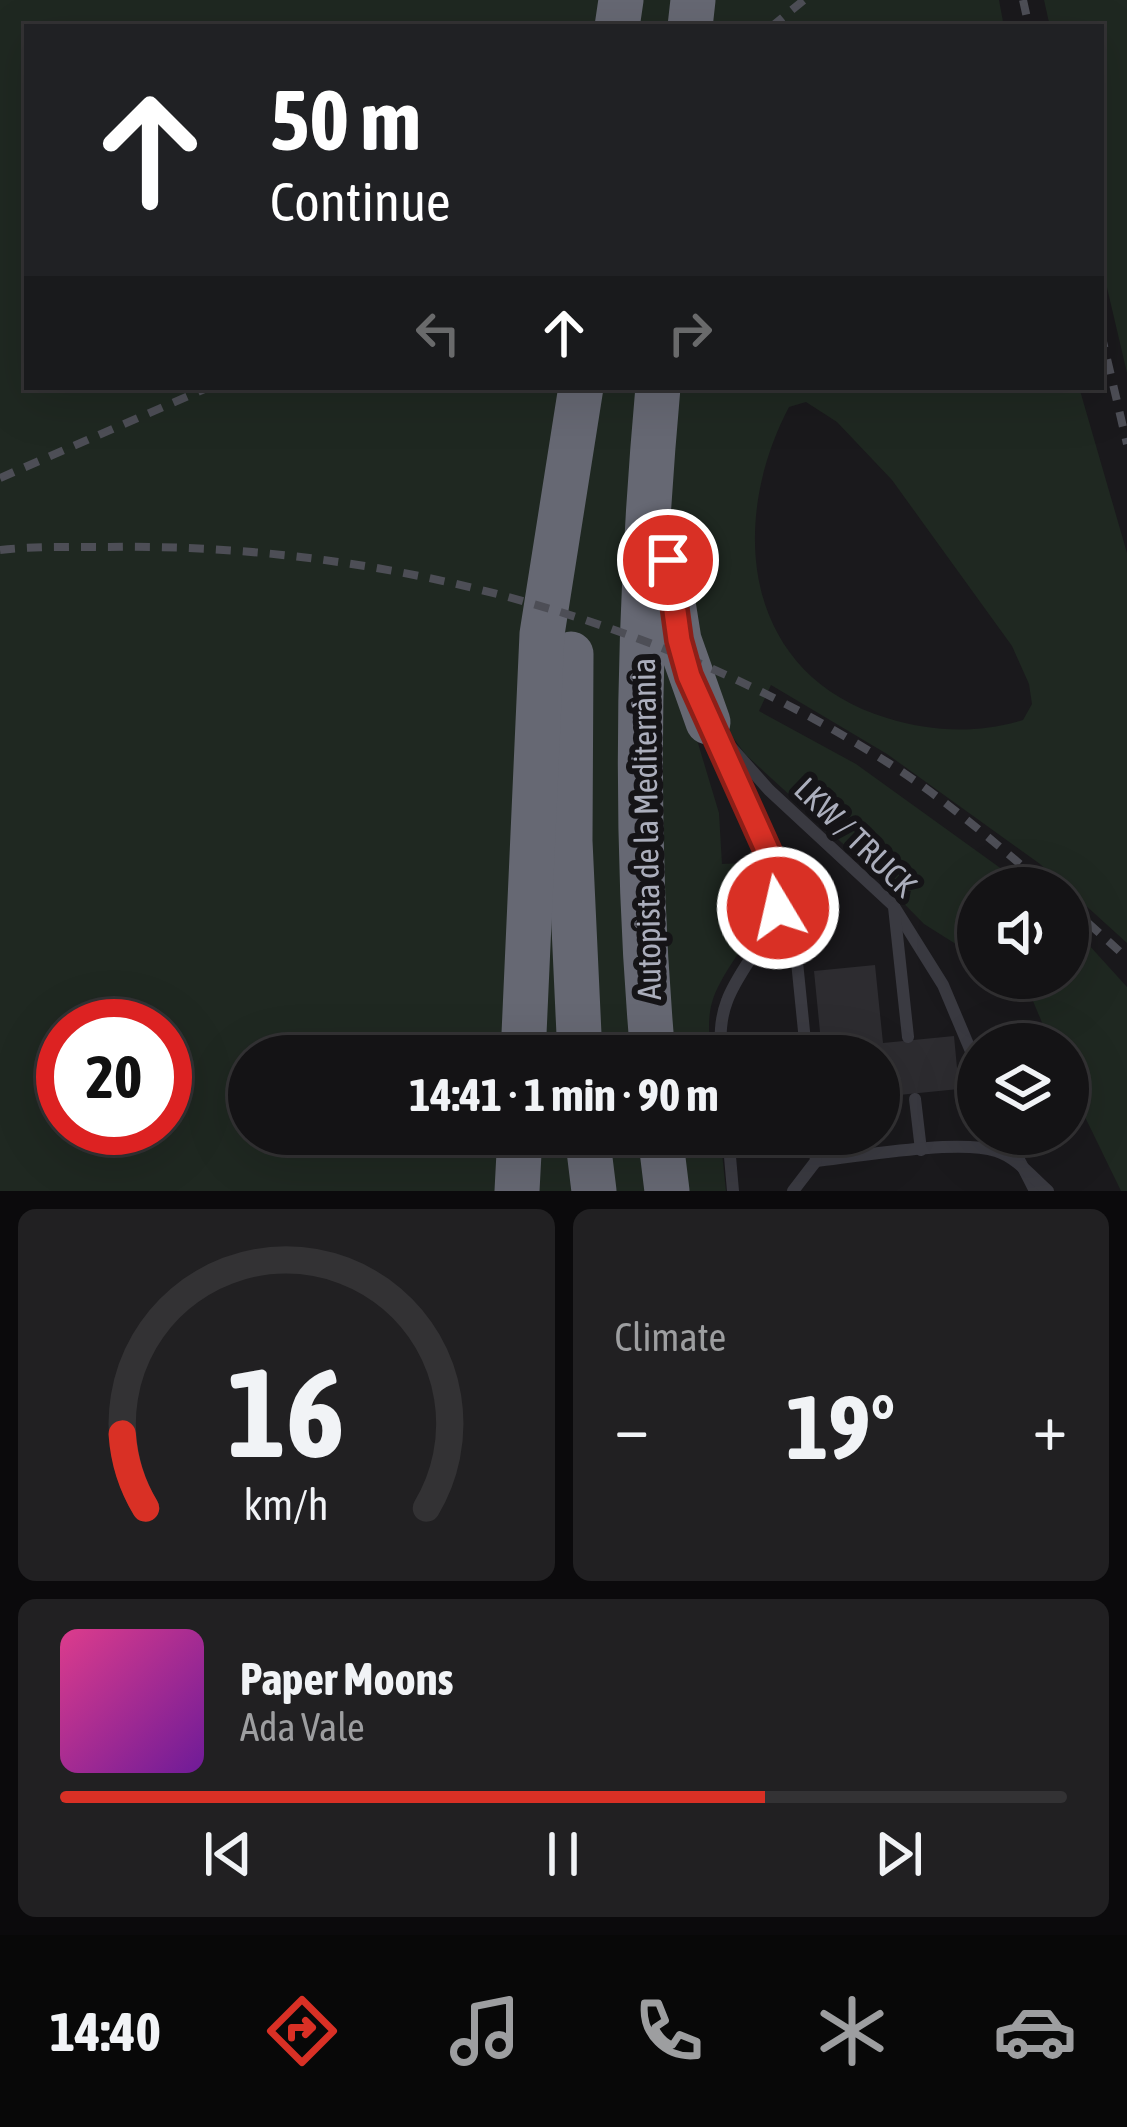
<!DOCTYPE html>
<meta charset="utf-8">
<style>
:root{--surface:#141315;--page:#212022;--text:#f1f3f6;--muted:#9d9ea0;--line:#333234;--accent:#d93025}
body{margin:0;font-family:"Asap Condensed",sans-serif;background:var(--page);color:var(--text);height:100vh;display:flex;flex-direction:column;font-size:45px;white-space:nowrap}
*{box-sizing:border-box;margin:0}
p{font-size:39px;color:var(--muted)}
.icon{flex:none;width:66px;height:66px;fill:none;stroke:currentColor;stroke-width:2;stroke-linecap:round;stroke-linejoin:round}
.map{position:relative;height:1191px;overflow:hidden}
.panel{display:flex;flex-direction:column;gap:18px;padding:18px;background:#0b0a0c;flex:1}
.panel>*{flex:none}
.top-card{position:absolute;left:24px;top:24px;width:1080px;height:366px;border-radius:0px;box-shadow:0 12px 48px #0002,0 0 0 3px var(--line);background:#202124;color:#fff;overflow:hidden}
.fabs{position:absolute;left:957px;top:867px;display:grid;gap:24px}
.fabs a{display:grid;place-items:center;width:132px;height:132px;border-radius:50%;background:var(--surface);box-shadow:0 12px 48px #0002,0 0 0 3px var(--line);font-size:60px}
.speed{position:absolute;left:36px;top:999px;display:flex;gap:24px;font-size:60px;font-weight:700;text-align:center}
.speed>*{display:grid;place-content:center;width:156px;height:156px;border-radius:50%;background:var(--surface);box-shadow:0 12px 48px #0002,0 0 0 3px var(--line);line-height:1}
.speed .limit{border:18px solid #d22;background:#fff;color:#111}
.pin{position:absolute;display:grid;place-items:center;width:102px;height:102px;color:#fff;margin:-51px;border:6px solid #fff;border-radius:50%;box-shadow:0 3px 12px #0007}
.me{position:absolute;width:132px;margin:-66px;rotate:351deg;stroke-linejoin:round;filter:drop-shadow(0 0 9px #0008)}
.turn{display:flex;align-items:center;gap:42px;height:252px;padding:0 48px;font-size:54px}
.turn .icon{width:156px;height:156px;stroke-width:2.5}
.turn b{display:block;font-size:84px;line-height:102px}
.lanes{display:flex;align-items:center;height:114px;padding:0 48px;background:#0003;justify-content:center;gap:60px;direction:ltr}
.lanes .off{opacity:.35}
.big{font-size:90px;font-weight:700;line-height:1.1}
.panel .card{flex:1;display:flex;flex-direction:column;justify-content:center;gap:18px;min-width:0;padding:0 42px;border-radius:18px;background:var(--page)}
.panel .dial{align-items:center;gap:0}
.dial svg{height:312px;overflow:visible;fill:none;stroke:var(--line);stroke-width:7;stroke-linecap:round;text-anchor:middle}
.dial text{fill:var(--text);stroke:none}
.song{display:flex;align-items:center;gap:36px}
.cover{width:144px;height:144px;border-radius:18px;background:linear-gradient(135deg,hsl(330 70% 55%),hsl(280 70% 35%))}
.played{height:12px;border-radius:6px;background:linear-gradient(90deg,var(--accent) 70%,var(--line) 70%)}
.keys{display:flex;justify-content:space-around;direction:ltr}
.heat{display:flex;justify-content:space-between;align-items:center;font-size:66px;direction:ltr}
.panel .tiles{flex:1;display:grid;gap:18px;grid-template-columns:1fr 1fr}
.card:last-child{grid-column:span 2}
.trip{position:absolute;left:228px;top:1035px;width:672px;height:120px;border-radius:60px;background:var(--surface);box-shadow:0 12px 48px #0002,0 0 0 3px var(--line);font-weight:700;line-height:120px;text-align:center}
.tab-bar{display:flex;height:192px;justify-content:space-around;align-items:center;background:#080808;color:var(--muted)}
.tab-bar .icon{width:84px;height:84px}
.tab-bar .selected{color:var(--accent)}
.tab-bar b{font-size:54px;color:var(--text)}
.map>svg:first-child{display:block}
.green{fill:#1f2821;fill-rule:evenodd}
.building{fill:#2d2c30}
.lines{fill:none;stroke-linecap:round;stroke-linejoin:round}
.service{stroke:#3a3a41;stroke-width:12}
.motorway{stroke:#666873;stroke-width:45}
.rail{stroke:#4d4e56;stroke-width:8;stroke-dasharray:15 12;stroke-linecap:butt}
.route-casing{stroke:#8d1f18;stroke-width:30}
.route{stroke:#d93025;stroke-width:21}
.labels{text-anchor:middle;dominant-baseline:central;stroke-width:12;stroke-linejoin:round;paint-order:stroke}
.street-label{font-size:33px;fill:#abaebc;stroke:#151417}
</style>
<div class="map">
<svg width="1127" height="1191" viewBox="0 0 1127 1191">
<rect width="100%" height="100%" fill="#1a191c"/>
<!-- green -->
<g class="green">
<path d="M 0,0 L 999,0 L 1004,27 L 27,27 L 27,387 L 1079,387 L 1127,553 L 1127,943 L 1040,864 L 887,754 L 771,685 L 759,711 L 856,764 L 1028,888 L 978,888 L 978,958 L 924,924 L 864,863 L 746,755 L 706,702 L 688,710 L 719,813 L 722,864 L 763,862 C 783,912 729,954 713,999 C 707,1017 709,1037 711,1056 L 249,1056 L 249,1134 L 720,1134 L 726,1191 L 0,1191 ZM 806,402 L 837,422 L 892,480 L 1012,646 L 1029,684 L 1032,704 L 1023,720 C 977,734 932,732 887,718 C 744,675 727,525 789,407 ZM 63,1026 L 165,1026 L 165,1128 L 63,1128 Z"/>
<polygon points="1044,0 1127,0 1127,373 1101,262 1101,27 1050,27"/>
<polygon points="1068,922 1127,987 1127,1191 1121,1191 1068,1082 1068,1044 1051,1044 1025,982 1018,978 1068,978"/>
</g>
<!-- building -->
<polygon class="building" points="875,965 883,1043 954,1036 959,1089 879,1097 879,1056 794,1056 793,1045 821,1042 814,971"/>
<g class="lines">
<!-- service -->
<g class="service">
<polyline points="714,728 769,790 893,905 943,985 978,1068"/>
<path d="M 717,739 C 736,776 781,853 779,893 C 777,933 740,965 727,1001 C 720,1019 720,1037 721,1056"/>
<polyline points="782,888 795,942 805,1041"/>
<polyline points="894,907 908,1037"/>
<polyline points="915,1099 921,1150"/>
<polyline points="728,1134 733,1191"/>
<polyline points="1006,1134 1035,1191"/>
<path d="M 816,1161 C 858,1156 959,1139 996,1151 C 1016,1157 1032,1177 1048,1191"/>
<polyline points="793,1191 816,1161 813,1134"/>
</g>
<!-- motorway -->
<g class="motorway">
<polyline points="617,27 621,0"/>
<polyline points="690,27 693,0"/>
<polyline points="662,534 679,640 708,722"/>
<polyline points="571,654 570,841 580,1056"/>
<polyline points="523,1056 542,634 581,387"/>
<path d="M 653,1056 C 633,834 638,609 658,387"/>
<polyline points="587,1134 594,1191"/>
<polyline points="660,1134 667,1191"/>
<polyline points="517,1191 520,1134"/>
</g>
<!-- rail -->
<g class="rail">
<polyline points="1023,0 1029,27"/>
<polyline points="771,27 804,0"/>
<polyline points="1101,333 1127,444"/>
<polyline points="0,478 209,387"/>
<path d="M 0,550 C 36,546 73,547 109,547 C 381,543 660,617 890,764 C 946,800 998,845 1048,888"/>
<polyline points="1068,905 1127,958"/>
</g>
</g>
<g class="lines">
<defs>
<polyline id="route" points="668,560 679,640 689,676 778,874 778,908"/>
</defs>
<!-- route casing -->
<use href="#route" class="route-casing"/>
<!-- route -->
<use href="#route" class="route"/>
</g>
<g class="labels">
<!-- street labels -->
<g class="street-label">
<text transform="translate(646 829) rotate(-91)">Autopista de la Mediterrània</text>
<text transform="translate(856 837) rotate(44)">LKW / TRUCK</text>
</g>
</g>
</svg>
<div class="fabs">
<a><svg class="icon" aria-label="sound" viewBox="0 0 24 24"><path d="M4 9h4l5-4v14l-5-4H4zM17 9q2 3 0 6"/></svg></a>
<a><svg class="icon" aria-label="layers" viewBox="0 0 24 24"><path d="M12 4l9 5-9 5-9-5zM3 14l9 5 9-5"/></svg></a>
</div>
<div class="speed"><div class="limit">20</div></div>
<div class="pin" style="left:668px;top:560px;background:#d93025"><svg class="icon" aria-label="arrive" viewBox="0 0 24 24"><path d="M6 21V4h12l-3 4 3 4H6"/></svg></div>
<svg class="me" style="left:778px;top:908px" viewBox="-20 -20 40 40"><circle r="17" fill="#d93025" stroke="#fff" stroke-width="3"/><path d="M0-11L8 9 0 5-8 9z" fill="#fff"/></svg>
<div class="trip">14:41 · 1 min · 90 m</div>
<div class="top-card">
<div class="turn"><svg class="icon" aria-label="ahead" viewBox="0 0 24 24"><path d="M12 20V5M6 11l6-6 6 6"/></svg><div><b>50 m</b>Continue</div></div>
<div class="lanes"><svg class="icon off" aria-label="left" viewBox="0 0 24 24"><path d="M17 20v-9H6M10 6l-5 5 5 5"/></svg><svg class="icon" aria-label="ahead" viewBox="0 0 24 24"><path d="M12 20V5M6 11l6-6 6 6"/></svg><svg class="icon off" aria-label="right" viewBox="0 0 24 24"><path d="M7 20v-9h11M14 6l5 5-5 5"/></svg></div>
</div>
</div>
<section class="panel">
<div class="tiles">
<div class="card dial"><svg viewBox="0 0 100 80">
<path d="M14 69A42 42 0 1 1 86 69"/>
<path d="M14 69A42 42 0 0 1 8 50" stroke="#d93025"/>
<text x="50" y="56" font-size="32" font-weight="700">16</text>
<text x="50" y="72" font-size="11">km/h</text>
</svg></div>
<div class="card"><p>Climate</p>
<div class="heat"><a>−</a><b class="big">19°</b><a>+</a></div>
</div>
<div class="card">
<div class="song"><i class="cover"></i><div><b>Paper Moons</b><p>Ada Vale</p></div></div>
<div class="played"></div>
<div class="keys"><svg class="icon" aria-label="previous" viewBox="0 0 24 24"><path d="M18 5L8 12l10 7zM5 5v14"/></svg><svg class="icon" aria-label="pause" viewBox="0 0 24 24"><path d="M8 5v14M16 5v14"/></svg><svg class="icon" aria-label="next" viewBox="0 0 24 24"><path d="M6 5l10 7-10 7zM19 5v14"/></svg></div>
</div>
</div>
</section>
<nav class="tab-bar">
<b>14:40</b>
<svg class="icon selected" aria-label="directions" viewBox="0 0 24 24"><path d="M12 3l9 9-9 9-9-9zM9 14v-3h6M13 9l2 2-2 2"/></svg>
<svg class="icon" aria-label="music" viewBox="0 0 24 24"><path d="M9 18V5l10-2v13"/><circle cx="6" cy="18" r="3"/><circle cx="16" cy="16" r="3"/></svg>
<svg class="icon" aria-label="phone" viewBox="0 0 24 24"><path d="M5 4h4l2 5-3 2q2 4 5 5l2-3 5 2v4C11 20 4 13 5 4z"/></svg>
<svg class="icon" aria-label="climate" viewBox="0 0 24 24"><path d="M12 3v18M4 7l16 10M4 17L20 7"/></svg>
<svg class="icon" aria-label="car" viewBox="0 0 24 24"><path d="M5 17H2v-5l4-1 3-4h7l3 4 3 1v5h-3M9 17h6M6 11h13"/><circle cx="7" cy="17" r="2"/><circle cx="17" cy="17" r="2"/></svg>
</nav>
